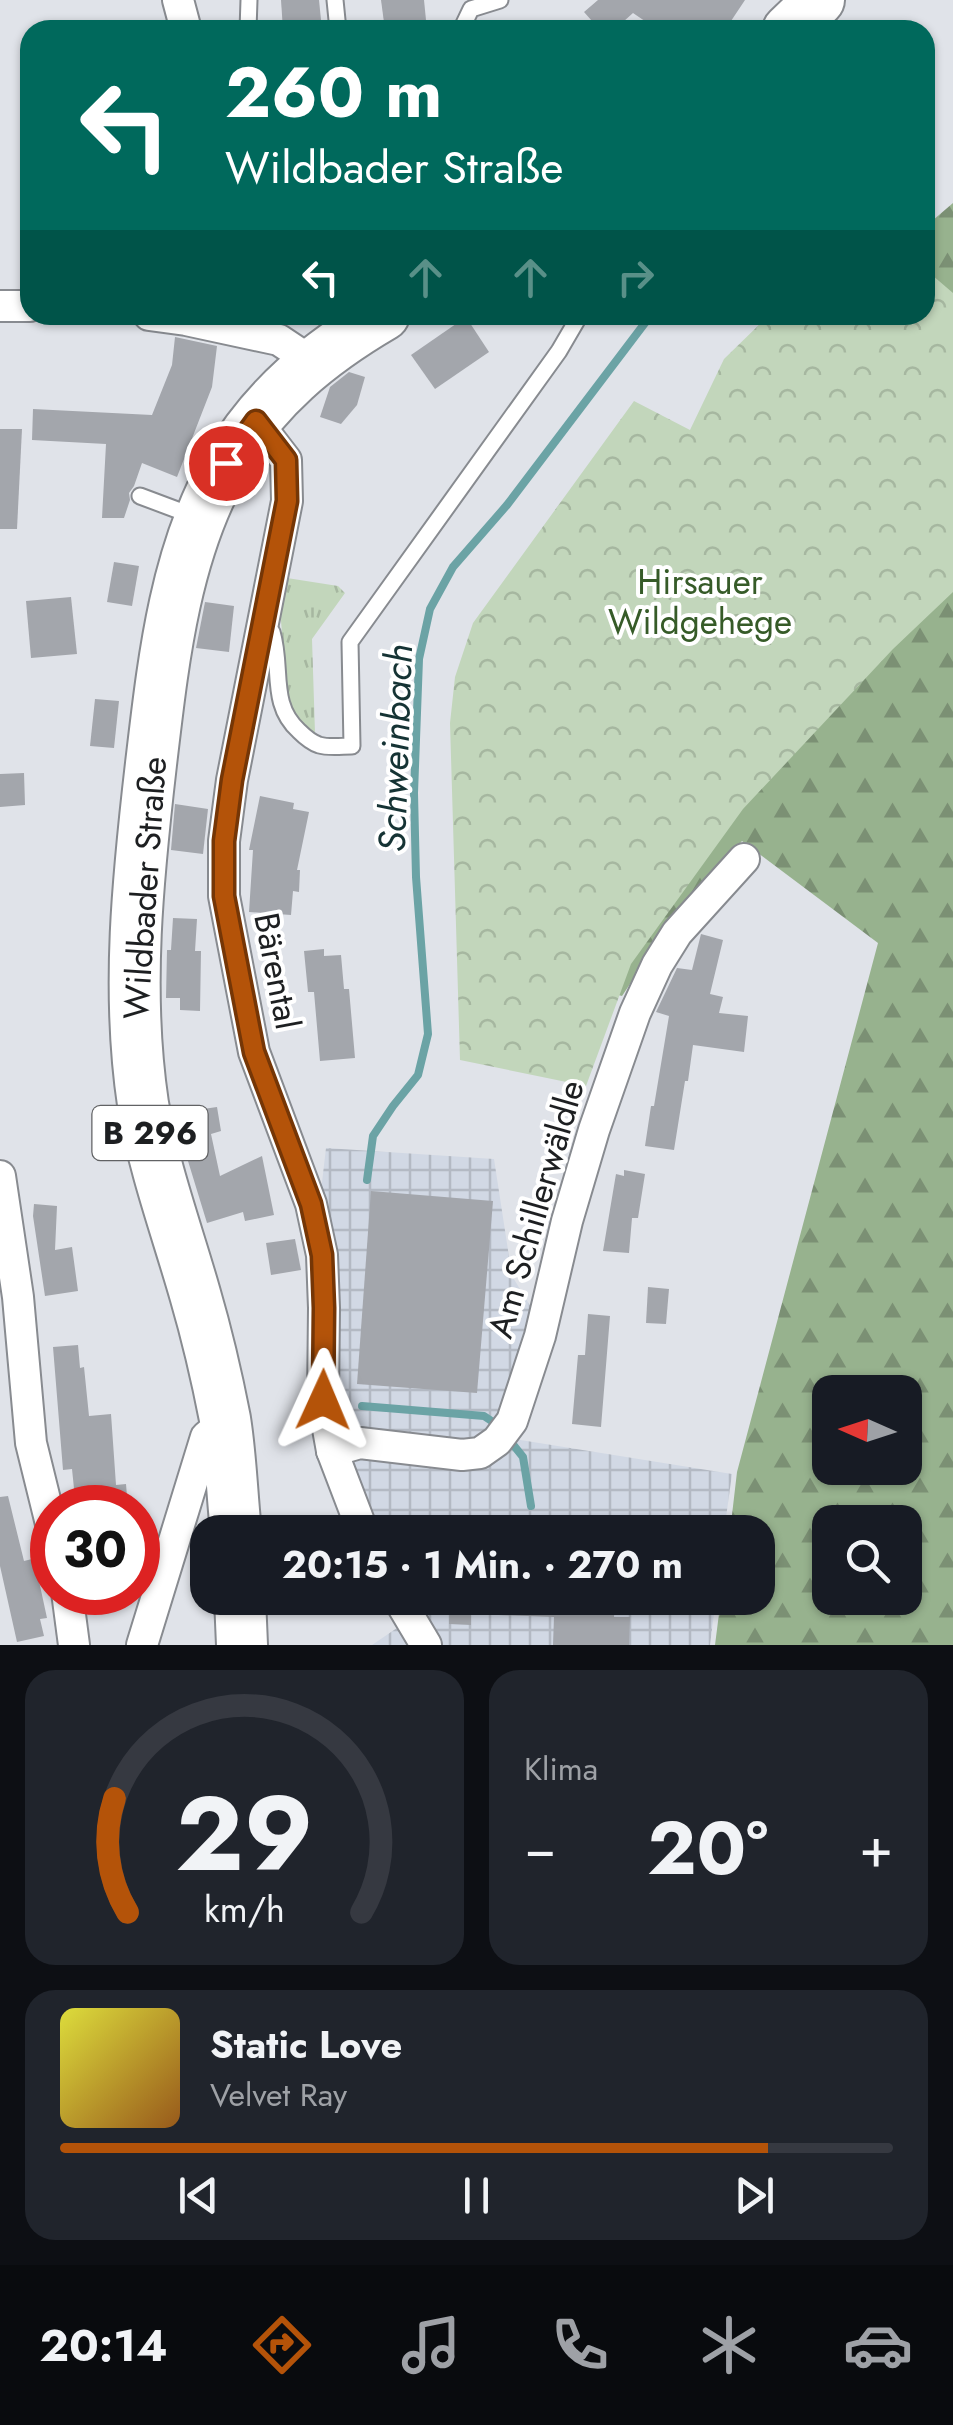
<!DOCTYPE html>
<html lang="de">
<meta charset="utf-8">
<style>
:root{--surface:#171b24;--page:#20242c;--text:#f1f3f6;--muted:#9ea1a6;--line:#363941;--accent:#b45309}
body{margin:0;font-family:Jost,sans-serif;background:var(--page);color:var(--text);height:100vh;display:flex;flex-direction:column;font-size:38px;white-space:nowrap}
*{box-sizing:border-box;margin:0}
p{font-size:32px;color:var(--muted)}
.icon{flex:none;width:55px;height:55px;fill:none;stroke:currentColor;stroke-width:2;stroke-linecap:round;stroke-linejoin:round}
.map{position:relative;height:1645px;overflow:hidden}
.drawer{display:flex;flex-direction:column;gap:25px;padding:25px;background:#0d0f14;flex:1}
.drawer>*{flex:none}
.top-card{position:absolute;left:20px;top:20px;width:915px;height:305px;border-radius:30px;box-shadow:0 2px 8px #0004;background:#00695c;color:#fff;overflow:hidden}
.needle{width:65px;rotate:273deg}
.tools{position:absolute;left:812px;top:1375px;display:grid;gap:20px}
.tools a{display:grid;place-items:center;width:110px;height:110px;border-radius:20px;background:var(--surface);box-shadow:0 2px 8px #0004;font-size:50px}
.speed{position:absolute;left:30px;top:1485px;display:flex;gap:20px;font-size:50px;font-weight:700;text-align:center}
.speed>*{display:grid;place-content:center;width:130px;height:130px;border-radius:50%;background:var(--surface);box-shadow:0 2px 8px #0004;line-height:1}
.speed .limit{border:15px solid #d22;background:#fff;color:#111}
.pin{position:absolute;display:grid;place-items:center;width:85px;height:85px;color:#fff;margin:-42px;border:5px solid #fff;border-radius:50%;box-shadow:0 2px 10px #0007}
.me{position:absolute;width:110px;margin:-55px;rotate:1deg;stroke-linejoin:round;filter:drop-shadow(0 0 8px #0008)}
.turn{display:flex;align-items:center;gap:35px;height:210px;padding:0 40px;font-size:45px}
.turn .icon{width:130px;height:130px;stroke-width:2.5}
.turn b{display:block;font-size:70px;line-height:85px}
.lanes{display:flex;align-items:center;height:95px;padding:0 40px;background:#0003;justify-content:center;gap:50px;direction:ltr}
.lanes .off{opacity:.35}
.big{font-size:75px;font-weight:700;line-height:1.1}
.drawer .tile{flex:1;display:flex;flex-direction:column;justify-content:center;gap:15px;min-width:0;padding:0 35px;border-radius:30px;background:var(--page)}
.drawer .dial{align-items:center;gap:0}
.dial svg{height:260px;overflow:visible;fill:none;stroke:var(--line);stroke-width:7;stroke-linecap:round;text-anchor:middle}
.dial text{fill:var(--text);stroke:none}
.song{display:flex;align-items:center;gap:30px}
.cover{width:120px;height:120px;border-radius:15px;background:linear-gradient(135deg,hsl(60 70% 55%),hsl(30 70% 35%))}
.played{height:10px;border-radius:5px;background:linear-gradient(90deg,var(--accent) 85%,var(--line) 85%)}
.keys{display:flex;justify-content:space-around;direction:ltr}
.heat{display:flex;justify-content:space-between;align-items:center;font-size:55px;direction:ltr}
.drawer .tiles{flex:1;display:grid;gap:25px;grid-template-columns:1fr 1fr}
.tile:last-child{grid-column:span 2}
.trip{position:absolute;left:190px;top:1515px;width:585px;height:100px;border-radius:30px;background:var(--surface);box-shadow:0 2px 8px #0004;font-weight:700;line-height:100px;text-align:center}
.tab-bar{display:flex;height:160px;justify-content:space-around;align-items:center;background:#090b0e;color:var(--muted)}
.tab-bar .icon{width:70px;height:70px}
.tab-bar .selected{color:var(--accent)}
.tab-bar b{font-size:45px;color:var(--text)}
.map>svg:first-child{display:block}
.industrial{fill:url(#industrial-grid)}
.grass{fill:url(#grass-tufts)}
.forest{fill:url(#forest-firs);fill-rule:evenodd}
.park{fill:url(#park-crowns)}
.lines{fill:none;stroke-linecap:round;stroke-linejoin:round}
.stream{stroke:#6ba3a5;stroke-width:8}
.building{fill:#a3a6ac}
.lane-casing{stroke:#888b90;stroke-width:19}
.street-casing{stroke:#888b90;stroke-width:34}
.primary-casing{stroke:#888b90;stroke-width:54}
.lane{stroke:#fff;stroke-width:15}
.street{stroke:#fff;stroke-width:30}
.primary{stroke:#fff;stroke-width:50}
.route-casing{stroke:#753606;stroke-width:25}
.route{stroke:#b45309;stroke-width:18}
.labels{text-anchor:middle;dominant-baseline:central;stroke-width:8;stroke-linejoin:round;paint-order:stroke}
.shield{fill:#fff;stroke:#616264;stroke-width:2.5}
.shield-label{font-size:32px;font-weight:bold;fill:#1d1f21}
.park-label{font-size:35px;fill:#365b28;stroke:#fff}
.street-label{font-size:35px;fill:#1d1f21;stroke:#fff}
.water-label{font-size:38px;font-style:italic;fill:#153334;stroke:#fff}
</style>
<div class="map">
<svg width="953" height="1645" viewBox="0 0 953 1645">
<defs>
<pattern id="industrial-grid" width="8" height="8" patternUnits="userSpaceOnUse" patternTransform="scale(2.5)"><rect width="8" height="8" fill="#d1d8e4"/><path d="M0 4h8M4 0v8" fill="none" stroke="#b3b9c3"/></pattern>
<pattern id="grass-tufts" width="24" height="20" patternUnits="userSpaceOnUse" patternTransform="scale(2.5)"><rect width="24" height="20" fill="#c2d6bb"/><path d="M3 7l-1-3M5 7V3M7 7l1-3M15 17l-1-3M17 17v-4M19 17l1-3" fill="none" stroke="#a6b7a0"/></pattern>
<pattern id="forest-firs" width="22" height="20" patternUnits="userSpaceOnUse" patternTransform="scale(2.5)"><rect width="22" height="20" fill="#97b28e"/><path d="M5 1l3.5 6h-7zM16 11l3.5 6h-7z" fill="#7b9074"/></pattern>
<pattern id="park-crowns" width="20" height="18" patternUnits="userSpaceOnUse" patternTransform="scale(2.5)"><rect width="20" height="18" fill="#c2d6bb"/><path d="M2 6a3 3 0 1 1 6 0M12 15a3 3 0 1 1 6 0" fill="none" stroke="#a6b7a0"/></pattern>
</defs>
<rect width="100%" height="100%" fill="#e0e3e9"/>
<!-- industrial -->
<g class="industrial">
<polygon points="326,1148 494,1159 512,1276 537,1317 490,1435 732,1474 724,1532 374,1532 349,1470 338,1414 321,1191"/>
<polygon points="406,1598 716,1598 710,1645 372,1645 416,1615"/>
</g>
<!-- grass -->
<polygon class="grass" points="287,578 338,586 345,593 312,639 315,733 300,723 288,700 280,610"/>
<!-- forest -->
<g class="forest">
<polygon points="953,203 953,355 925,315 925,227"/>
<path d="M 953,549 L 953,1645 L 715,1645 L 721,1598 L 758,1598 L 758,1532 L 730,1532 L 737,1472 L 878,943 L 742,841 L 674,918 L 622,996 L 535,973 ZM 830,1392 L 905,1392 L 905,1468 L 830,1468 ZM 830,1522 L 905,1522 L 905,1598 L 830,1598 Z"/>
</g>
<!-- park -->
<polygon class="park" points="925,269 953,293 953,592 893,649 743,809 631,964 586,1086 460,1060 450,723 455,677 473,623 634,401 690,430 724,359 769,315 925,315"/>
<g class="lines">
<!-- stream -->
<g class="stream">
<polyline points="367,1180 373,1136 393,1106 418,1075 428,1034 416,877 414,793 419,659 430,609 453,567 507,505 651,315"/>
<polyline points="362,1406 484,1416 499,1426"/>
<polyline points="507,1437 523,1457 531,1506"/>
</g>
</g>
<!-- building -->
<g class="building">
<polygon points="281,0 319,0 322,30 283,30"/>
<polygon points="381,0 424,0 427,30 385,30"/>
<polygon points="598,0 745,0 725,30 658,30 633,13 614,30 600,30 584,12"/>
<polygon points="466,317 489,352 435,389 411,355"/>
<polygon points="175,337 217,346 212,387 177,477 142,463 134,486 129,493 130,500 124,518 102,518 106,444 32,440 33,409 152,415 172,365"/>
<polygon points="349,372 365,377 357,405 341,424 320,417 330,387"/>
<polygon points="0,429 22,429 17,529 0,529"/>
<polygon points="114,562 139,566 132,606 107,602"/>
<polygon points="71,597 77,654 31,658 26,601"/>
<polygon points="205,602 234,606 229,652 196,648"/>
<polygon points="95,699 119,701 114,748 90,746"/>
<polygon points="24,773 25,805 0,807 0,774"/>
<polygon points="260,796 294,803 293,809 309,812 297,870 300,870 299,892 293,891 291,915 249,912 253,850 249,850"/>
<polygon points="175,804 208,809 203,854 171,850"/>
<polygon points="173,918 197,919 195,951 201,951 200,1011 180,1010 180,998 166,998 167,950 171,950"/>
<polygon points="701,934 723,940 710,994 723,997 719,1013 748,1016 744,1052 693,1045 688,1081 685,1081 674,1150 645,1146 651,1106 654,1106 669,1016 656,1012 677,968 692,970"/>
<polygon points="324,949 324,956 341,955 344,989 349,989 355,1058 320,1061 314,992 308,992 304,951"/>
<polygon points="217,1107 221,1131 211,1134 220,1176 262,1156 274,1215 245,1221 243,1212 207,1223 188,1161 185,1161 175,1113"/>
<polygon points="624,1170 645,1174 638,1218 632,1218 629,1253 603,1251 616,1174 624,1176"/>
<polygon points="371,1191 493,1201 477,1393 357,1384"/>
<polygon points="34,1204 57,1206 55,1250 72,1247 78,1291 45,1296 33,1216"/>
<polygon points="295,1239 301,1270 271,1275 266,1243"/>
<polygon points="648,1287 669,1289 666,1324 646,1323"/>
<polygon points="588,1314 610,1316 601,1427 572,1424 578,1355 585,1355"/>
<polygon points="78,1345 80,1368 84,1367 89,1416 111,1414 116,1485 126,1484 128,1508 76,1508 72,1469 63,1470 53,1347"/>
<polygon points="8,1496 24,1561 40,1557 44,1580 39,1581 47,1618 40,1619 44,1636 17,1642 0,1566 0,1497"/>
<polygon points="450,1598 471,1598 471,1625 449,1624"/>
<polygon points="498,1598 615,1598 614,1617 630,1617 629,1645 553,1645 554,1617 498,1615"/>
</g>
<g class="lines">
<defs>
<g id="lane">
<polyline points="335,0 338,30"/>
<polyline points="248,30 249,0"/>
<polyline points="461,30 471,9 500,0"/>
<polyline points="140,496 196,517"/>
<path d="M 265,627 L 272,632 C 283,668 269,704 299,731 C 304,736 313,743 319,745 C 329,748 342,746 352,746 L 350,642 L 559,351 L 580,315"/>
</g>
<g id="street">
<polyline points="178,0 186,30"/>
<polyline points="0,306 30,306"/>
<polyline points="149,315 186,320 279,340 312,362"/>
<polyline points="256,421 286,460 287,501 232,780 224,841 224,896 254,1052 311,1204 322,1255 324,1308 323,1401 332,1451 363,1532"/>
<polyline points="0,1176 18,1297 31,1443 52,1528"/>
<polyline points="332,1451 360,1443 462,1455 480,1453 497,1441 512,1421 540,1336 567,1221 594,1130 635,1013 657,965 677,933 744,859"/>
<polyline points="67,1592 74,1645"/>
<polyline points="398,1598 426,1645"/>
<polyline points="142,1645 206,1437 225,1421"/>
</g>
<g id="primary">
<polyline points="788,30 819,0"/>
<path d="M 236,1532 C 232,1495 231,1456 225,1419 C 217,1378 207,1335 195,1294 C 177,1231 154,1169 143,1104 C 126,991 138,876 151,764 C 163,663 174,554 226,464 C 264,398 319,353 384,315"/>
<polyline points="240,1598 242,1645"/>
</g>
</defs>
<!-- lane casing -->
<use href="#lane" class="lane-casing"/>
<!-- street casing -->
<use href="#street" class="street-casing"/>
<!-- primary casing -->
<use href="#primary" class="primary-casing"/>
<!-- lane -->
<use href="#lane" class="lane"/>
<!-- street -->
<use href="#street" class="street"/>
<!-- primary -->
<use href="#primary" class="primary"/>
</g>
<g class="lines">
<defs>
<polyline id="route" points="226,463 256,421 286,460 287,501 232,780 224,841 224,896 254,1052 311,1204 322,1255 324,1308 323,1400"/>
</defs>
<!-- route casing -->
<use href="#route" class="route-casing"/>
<!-- route -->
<use href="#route" class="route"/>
</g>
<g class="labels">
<!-- shield labels -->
<rect class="shield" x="92.5" y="1106" width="115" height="54" rx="8"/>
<g class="shield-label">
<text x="150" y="1133">B 296</text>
</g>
<!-- park labels -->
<g class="park-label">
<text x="700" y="582">Hirsauer<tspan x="700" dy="40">Wildgehege</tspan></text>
</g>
<!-- street labels -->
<g class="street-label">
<text transform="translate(145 888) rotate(-86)">Wildbader Straße</text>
<text transform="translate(277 971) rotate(79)">Bärental</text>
<text transform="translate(536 1209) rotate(-74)">Am Schillerwäldle</text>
</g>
<!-- water labels -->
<g class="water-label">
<text transform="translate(395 748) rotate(-88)">Schweinbach</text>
</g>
</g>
</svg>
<div class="tools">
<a><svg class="needle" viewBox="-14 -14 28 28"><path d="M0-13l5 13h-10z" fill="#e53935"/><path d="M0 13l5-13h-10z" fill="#9ea1a6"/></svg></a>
<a><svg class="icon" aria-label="search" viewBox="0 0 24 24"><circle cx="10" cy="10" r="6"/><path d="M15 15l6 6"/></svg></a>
</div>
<div class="speed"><div class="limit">30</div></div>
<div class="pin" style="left:226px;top:463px;background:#d93025"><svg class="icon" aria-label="arrive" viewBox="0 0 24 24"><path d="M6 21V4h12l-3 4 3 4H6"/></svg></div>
<svg class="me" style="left:323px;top:1400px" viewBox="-20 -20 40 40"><path d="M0-17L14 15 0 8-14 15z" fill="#b45309" stroke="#fff" stroke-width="4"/></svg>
<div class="trip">20:15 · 1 Min. · 270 m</div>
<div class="top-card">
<div class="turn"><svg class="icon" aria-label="left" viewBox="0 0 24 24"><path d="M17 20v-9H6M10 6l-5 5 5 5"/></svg><div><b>260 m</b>Wildbader Straße</div></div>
<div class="lanes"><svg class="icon" aria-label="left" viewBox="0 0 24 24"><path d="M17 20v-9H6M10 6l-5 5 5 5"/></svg><svg class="icon off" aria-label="ahead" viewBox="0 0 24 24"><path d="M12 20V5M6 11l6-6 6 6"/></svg><svg class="icon off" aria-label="ahead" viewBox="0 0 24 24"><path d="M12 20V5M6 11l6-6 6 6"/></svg><svg class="icon off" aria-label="right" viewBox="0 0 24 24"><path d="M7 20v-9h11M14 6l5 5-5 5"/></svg></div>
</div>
</div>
<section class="drawer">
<div class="tiles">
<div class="tile dial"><svg viewBox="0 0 100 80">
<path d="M14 69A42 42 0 1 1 86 69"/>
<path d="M14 69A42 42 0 0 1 10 34" stroke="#b45309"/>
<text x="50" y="56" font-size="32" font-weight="700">29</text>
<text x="50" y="72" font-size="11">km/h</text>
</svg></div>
<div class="tile"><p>Klima</p>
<div class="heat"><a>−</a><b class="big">20°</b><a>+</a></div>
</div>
<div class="tile">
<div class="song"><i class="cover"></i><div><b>Static Love</b><p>Velvet Ray</p></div></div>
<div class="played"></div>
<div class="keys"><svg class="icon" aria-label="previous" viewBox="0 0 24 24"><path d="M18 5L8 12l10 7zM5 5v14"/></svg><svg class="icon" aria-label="pause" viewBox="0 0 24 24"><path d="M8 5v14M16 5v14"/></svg><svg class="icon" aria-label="next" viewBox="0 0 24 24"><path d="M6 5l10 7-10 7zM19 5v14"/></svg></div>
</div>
</div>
</section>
<nav class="tab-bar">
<b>20:14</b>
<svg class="icon selected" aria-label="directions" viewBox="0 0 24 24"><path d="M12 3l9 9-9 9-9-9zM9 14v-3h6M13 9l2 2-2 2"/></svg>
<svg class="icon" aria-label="music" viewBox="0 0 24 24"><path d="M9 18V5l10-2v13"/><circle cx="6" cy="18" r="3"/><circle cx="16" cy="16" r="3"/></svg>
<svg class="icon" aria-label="phone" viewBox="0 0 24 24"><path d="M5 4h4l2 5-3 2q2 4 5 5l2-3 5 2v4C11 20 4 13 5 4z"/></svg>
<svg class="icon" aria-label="climate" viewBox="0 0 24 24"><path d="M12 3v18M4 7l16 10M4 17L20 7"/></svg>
<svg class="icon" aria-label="car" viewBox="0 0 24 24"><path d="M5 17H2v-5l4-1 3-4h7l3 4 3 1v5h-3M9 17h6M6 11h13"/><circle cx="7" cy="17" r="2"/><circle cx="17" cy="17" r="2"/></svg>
</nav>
